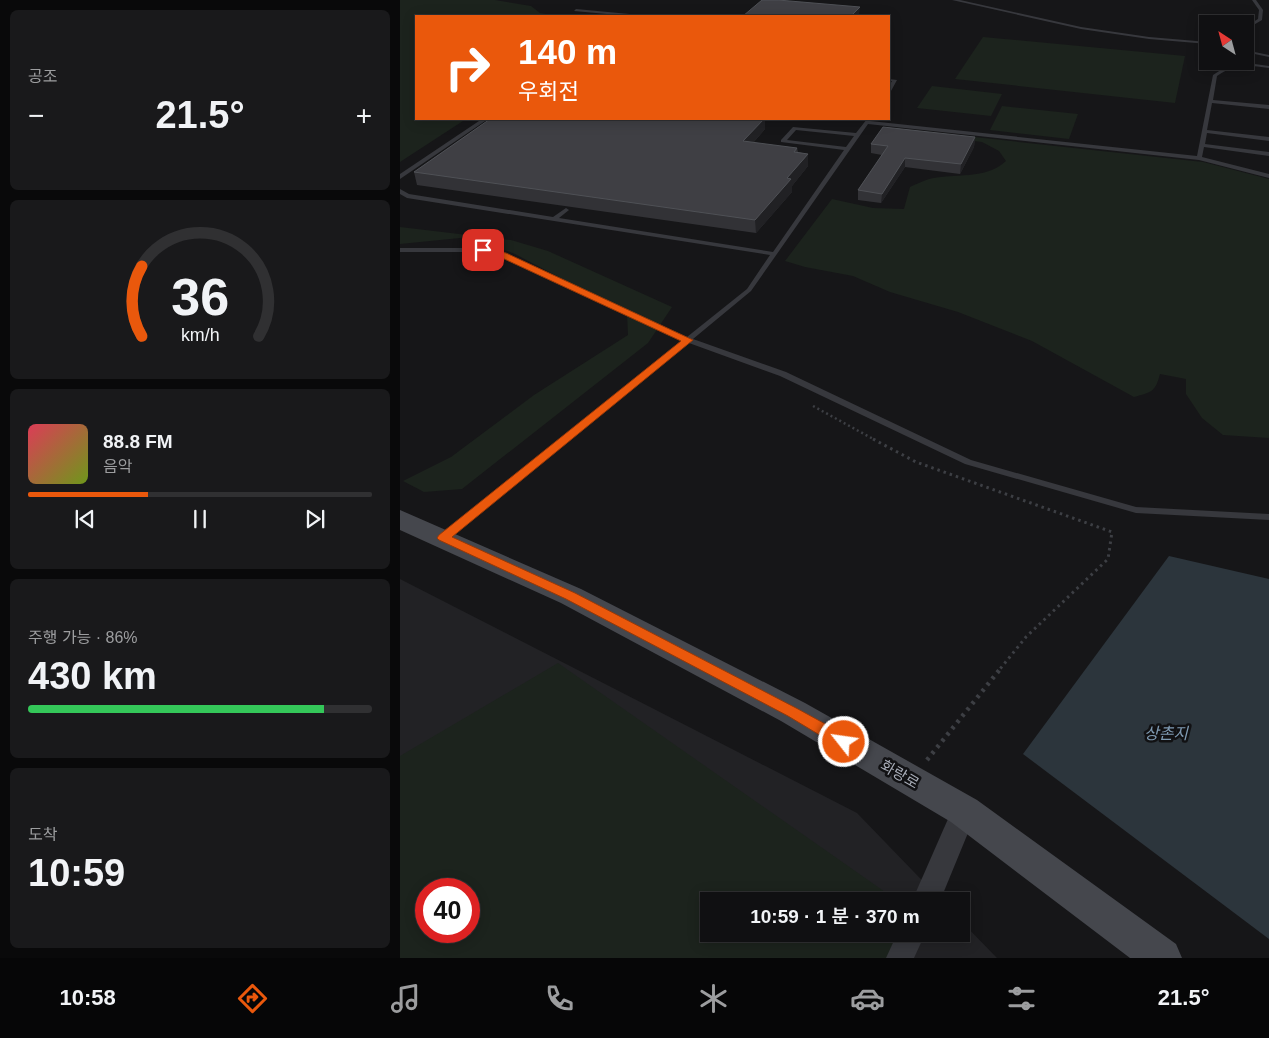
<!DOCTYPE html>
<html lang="ko">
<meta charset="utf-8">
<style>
:root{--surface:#101012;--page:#19191b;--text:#f1f3f6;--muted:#9c9d9f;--line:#303032;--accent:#ea580c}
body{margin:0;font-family:Arial,"Noto Sans KR",sans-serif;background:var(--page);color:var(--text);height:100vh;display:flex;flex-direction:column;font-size:19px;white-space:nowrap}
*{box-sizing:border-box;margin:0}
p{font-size:16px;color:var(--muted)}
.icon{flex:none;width:28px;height:28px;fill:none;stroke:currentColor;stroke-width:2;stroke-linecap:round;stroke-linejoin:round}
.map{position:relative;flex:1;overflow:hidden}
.drawer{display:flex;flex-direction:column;gap:10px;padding:10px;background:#09090a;width:400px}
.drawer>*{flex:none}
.top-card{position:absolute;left:15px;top:15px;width:475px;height:105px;border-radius:0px;box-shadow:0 2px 12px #0003,0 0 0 1px var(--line);background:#ea580c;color:#fff;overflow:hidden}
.needle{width:32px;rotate:324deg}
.fabs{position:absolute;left:799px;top:15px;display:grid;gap:10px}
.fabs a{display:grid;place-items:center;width:55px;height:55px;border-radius:0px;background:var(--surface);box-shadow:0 2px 12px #0003,0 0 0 1px var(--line);font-size:25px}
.speed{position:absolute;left:15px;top:878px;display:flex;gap:10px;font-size:25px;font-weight:700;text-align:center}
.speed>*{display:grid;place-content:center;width:65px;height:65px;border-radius:50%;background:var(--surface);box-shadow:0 2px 12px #0003,0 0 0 1px var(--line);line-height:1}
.speed .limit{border:8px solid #d22;background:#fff;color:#111}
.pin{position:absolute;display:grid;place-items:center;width:42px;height:42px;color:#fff;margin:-21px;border-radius:10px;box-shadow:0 2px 8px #0006}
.me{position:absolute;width:55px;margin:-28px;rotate:300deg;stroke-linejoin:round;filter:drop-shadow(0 0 4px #0008)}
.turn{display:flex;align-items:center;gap:18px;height:105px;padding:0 20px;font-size:22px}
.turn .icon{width:65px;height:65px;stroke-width:2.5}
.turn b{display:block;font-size:35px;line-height:42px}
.big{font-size:38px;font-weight:600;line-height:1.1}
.drawer .card{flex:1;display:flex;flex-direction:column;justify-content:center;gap:8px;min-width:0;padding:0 18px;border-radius:8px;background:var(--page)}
.drawer .dial{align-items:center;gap:0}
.dial svg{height:130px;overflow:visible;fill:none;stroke:var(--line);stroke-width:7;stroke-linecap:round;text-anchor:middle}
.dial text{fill:var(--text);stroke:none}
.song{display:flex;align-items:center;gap:15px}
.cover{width:60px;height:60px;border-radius:8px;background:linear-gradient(135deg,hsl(350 70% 55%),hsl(80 70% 35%))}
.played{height:5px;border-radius:2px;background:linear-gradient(90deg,var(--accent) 35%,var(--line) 35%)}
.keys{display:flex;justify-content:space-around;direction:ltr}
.heat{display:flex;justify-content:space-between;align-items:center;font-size:28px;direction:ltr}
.charge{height:8px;border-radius:4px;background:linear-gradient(90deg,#34c759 86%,var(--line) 0)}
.trip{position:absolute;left:300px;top:892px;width:270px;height:50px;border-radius:0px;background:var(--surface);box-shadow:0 2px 12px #0003,0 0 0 1px var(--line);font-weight:600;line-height:50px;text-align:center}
.menu{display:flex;height:80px;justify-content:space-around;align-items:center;background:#060607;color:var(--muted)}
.menu .icon{width:35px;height:35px}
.menu .on{color:var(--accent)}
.menu b{font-size:22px;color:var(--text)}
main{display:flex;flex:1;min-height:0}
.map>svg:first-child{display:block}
.built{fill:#222225;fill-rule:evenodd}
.green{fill:#1c231d;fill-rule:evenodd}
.water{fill:#2c353c}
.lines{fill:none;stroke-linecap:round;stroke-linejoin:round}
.path-far2{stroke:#3d3f44;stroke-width:2.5;stroke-dasharray:2 3;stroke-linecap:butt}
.path-far1{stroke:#3d3f44;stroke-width:3;stroke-dasharray:2.5 4;stroke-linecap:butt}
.path{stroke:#3d3f44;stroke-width:4.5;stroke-dasharray:3 5;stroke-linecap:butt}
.lane{fill:#37383d;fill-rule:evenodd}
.street{fill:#37383d;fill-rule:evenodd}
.secondary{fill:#45474d;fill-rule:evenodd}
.wall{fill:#323236}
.shaded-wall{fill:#212124}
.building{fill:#3f3f44;stroke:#4f5156}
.route{fill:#ea580c;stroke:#983908}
.labels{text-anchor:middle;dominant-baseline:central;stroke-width:5;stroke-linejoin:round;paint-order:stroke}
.near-street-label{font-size:15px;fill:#a8adb8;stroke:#111113}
.near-water-label{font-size:16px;font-style:italic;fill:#7f9bb3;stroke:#111113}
</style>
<main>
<section class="drawer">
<div class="card"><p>공조</p>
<div class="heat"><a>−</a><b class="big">21.5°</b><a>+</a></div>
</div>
<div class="card dial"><svg viewBox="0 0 100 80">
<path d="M14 69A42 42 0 1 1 86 69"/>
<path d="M14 69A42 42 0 0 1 14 26" stroke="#ea580c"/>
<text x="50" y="56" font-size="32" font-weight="700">36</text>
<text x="50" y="72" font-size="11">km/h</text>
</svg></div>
<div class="card">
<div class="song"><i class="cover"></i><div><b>88.8 FM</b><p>음악</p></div></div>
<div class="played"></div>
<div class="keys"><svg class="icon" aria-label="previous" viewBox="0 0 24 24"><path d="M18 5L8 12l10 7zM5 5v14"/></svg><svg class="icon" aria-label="pause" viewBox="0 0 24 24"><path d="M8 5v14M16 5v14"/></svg><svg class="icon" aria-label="next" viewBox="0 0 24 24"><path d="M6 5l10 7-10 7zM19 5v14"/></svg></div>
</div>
<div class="card"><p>주행 가능 · 86%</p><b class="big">430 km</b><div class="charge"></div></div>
<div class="card"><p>도착</p><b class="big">10:59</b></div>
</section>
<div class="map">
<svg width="869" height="958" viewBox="0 0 869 958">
<rect width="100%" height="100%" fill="#161618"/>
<!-- built -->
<path class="built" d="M 0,579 L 457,813 L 542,901 L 309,901 L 309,934 L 561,934 L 561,921 L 597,958 L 0,958 ZM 26,889 L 69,889 L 69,931 L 26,931 Z"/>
<!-- green -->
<g class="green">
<polygon points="0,0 95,0 131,6 140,13 158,16 16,16 16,119 66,119 0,162"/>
<polygon points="583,37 785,56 775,103 555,79"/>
<polygon points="532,86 602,94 591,116 517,108"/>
<polygon points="602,106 678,114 669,139 590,130"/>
<path d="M 500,129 L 803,162 L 869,179 L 869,438 L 823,435 L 802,418 L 786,394 L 786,379 L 760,374 C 755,393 751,392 734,397 L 632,341 L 558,312 L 490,292 L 453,276 L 405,267 L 385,261 L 432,199 L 473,208 L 504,209 L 510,187 C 516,184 523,181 529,179 C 554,173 586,180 606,161 L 599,151 L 582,142 L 495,131 Z"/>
<polygon points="0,227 111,240 148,251 272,307 248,343 62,489 24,492 3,481 51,457 134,395 228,335 227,313 115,254 70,237 0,244"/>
<path d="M 158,663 L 498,901 L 309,901 L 309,934 L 514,934 L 501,958 L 0,958 L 0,756 ZM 26,889 L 69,889 L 69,931 L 26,931 Z"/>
</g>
<!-- water -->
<polygon class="water" points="769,556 869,579 869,939 623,754"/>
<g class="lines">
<!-- path-far2 -->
<polyline class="path-far2" points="413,406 475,440"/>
<!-- path-far1 -->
<polyline class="path-far1" points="473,439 516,462 712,532 708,559 626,637 600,669"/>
<!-- path -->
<polyline class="path" points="527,760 601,668"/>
<!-- lane -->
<g class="lane">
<polygon points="552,0 560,0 681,27 749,37 808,42 808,44 749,39 681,29"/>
<polygon points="852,0 856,0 863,10 862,20 845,30 845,27 858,19 859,10"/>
<polygon points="176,9 240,15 242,16 229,16 174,11"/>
<polygon points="845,50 869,55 869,57 845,52"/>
<path d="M 840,62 L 869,66 L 869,68 C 848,65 836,63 817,76 L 813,100 L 869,105 L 869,109 L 812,103 L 807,130 L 869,137 L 869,141 L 807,133 L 805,144 L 869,152 L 869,156 L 804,147 L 802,157 L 869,174 L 869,178 L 799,160 L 468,124 L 351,291 L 293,339 L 386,372 L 571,460 L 736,507 L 869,514 L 869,520 L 736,513 L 565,464 L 380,376 L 289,343 L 46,540 L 40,540 L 38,538 L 282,340 L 101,256 L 83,252 L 0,252 L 0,248 L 83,248 L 105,254 L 287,337 L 347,289 L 370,255 L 7,198 L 0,194 L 0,189 L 9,194 L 153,217 L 166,208 L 169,210 L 159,218 L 373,252 L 444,150 L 381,142 L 381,140 L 393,127 L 456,133 L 467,119 L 471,119 L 470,121 L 797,156 L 813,75 L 827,66 ZM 396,130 L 454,136 L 446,147 L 387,140 Z"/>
<polygon points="489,79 497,80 491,91 489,92 489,86 492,81 489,81"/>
<polygon points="82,119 88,119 0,179 0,174"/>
</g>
<!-- street -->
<g class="street">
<polygon points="564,800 573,803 577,811 540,901 512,901 555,803"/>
<polygon points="497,934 525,934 514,958 486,958"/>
</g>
<!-- secondary -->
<polygon class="secondary" points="0,510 181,589 405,703 577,800 776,944 782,958 730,958 551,822 381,721 161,603 0,530"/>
</g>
<!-- wall -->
<g class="wall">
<polygon points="90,119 367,119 365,121 365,129 353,143 397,148 398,152 408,154 408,166 392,186 392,192 356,233 17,185 14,172"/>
<polygon points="575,137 574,147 560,174 505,167 481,203 458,200 458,190 482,155 471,153 471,144"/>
</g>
<!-- shaded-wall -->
<g class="shaded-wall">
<polygon points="460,7 459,16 451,16"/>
<polygon points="358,119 367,119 365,121 365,129 343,154 343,141"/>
<polygon points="575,137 574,147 560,174 561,164"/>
<polygon points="408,154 408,166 392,186 392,192 356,233 355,220 387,178"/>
<polygon points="505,158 505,167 481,203 482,194"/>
</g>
<!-- building -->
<g class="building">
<polygon points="362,0 378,0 460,7 451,16 343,16"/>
<polygon points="90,119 364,119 343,141 397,148 394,152 408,154 387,178 391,179 355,220 14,172"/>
<polygon points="483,127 575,137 561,164 505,158 482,194 458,190 488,146 471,144"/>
</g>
<!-- route -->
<polygon class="route" points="83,248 106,253 293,340 52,537 175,593 398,709 449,737 451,742 449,746 444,747 438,746 388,716 166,599 39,540 37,538 39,535 281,341 100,257 80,252 80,249"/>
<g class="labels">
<!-- near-street labels -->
<g class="near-street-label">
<text transform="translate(500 774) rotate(30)">화랑로</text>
</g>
<!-- near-water labels -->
<g class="near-water-label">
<text x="766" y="733">상촌지</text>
</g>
</g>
</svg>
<div class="fabs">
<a><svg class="needle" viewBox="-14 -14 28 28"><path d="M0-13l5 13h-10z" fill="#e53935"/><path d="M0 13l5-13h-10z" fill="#9c9d9f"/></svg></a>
</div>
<div class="speed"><div class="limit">40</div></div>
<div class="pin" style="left:83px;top:250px;background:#d93025"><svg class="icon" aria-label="arrive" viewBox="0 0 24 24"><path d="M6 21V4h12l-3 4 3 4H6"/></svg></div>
<svg class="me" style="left:444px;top:742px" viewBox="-20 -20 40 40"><circle r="17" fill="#ea580c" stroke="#fff" stroke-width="3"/><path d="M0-11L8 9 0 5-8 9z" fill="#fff"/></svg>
<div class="trip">10:59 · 1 분 · 370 m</div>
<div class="top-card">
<div class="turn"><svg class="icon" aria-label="right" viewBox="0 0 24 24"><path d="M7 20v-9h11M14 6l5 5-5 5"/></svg><div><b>140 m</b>우회전</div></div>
</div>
</div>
</main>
<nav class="menu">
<b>10:58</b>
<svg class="icon on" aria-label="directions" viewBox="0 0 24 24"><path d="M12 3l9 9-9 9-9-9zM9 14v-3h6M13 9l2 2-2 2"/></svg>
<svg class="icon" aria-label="music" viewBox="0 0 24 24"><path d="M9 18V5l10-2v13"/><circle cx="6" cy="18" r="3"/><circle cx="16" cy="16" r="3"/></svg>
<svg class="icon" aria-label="phone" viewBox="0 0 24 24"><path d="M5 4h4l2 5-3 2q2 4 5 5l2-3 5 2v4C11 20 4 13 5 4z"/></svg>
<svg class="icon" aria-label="climate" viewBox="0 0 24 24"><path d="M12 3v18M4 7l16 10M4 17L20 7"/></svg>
<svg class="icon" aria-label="car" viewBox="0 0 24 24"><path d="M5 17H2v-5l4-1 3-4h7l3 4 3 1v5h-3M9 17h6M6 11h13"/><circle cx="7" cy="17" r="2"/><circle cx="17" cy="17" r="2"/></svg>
<svg class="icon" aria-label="filters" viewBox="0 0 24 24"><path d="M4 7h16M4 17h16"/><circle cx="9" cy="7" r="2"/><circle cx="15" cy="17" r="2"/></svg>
<b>21.5°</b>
</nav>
